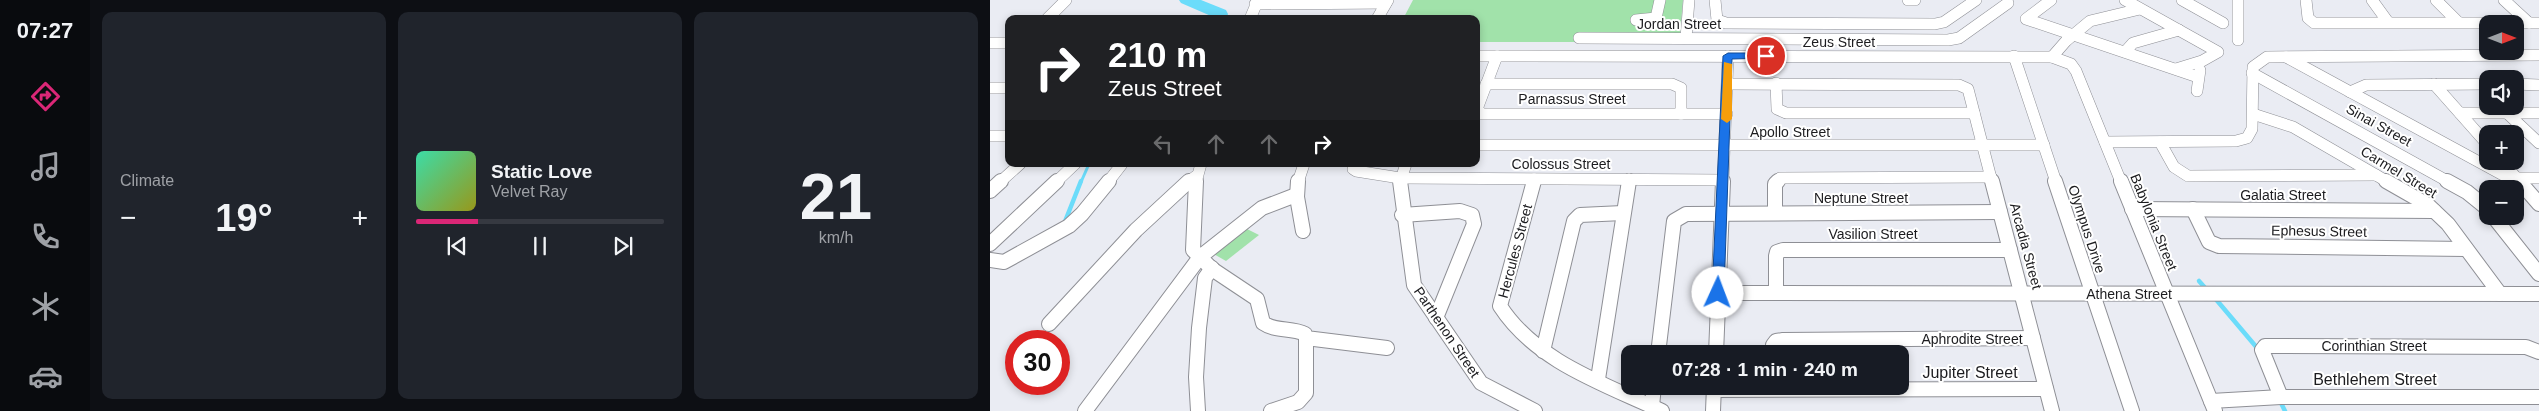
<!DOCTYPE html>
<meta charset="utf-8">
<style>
:root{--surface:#171b24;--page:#20242c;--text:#f1f3f6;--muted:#9ea1a6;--line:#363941;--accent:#db2777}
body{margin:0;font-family:Helvetica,sans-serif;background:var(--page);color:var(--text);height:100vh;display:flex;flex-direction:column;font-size:19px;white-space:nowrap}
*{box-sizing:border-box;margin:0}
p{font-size:16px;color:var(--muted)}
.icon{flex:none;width:28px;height:28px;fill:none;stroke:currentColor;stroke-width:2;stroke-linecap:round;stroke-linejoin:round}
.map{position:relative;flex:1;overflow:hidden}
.panel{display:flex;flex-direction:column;gap:12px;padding:12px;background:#0d0f14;width:900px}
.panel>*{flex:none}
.banner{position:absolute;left:15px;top:15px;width:475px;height:152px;border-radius:10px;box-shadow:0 2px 8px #0003;background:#202124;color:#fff;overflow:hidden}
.needle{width:32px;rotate:90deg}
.tools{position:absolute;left:1489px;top:15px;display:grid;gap:10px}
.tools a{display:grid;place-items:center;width:45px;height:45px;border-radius:10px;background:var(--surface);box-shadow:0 2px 8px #0003;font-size:25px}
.speed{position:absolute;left:15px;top:330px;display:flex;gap:10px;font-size:25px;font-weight:700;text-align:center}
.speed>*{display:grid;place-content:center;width:65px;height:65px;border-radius:50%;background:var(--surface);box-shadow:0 2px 8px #0003;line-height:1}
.speed .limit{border:8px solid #d22;background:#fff;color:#111}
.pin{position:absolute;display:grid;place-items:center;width:42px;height:42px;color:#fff;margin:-21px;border:2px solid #fff;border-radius:50%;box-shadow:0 1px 5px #0007}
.me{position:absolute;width:55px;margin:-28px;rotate:2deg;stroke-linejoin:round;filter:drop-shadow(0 0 4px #0008)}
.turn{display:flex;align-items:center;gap:18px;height:105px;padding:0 20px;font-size:22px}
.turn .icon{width:65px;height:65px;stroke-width:2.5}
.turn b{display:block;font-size:35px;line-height:42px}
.lanes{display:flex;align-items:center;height:48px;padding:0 20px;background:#0003;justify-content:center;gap:25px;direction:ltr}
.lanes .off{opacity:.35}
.big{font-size:38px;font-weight:800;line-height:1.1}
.panel .widget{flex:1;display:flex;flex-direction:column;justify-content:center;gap:8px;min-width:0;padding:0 18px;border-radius:10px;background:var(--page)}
.panel .dial{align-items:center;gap:0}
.dial b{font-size:65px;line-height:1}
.song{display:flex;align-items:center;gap:15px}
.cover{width:60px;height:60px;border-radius:8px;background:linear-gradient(135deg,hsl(160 70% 55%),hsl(60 70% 35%))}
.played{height:5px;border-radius:2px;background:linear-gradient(90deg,var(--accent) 25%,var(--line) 25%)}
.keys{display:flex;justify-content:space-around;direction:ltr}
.heat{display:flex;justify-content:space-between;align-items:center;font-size:28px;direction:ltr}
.panel .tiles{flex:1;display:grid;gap:12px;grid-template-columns:repeat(3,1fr)}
.trip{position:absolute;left:631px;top:345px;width:288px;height:50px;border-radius:10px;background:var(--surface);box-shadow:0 2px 8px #0003;font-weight:800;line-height:50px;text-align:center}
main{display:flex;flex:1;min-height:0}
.tabs{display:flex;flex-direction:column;width:90px;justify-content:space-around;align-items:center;background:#090b0e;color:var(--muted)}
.tabs .icon{width:35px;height:35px}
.tabs .on{color:var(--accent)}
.tabs b{font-size:22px;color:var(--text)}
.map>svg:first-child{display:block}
.green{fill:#a1e2aa}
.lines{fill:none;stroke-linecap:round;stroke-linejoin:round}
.stream-far1{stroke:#6bdcfa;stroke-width:3}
.stream{stroke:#6bdcfa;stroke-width:4.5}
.river{fill:#6bdcfa;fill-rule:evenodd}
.street-far1-casing{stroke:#8e8f95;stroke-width:12}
.street-casing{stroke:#8e8f95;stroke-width:16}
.street-far1{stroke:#fff;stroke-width:11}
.street{stroke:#fff;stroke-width:14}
.route{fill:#1a73e8;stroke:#114b97}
.slow{fill:#f59e0b}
.labels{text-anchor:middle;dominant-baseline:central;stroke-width:4;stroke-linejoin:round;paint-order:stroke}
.street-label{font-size:14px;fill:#1c1c1f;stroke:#fff}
.near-street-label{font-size:16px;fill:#1c1c1f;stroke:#fff}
</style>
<main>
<nav class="tabs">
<b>07:27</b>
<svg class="icon on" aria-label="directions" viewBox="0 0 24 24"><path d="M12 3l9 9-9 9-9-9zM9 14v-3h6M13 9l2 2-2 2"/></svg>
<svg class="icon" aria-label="music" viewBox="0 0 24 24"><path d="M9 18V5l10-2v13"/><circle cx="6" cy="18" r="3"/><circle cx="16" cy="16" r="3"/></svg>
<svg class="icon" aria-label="phone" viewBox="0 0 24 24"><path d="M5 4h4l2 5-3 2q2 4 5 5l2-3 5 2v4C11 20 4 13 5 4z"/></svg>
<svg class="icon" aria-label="climate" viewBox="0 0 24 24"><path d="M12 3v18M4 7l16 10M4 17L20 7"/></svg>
<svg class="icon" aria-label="car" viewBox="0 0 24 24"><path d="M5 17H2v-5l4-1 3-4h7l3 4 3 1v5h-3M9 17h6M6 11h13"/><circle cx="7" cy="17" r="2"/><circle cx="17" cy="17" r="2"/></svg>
</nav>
<section class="panel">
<div class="tiles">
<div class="widget"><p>Climate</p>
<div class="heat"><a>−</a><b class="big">19°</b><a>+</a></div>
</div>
<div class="widget">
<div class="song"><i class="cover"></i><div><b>Static Love</b><p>Velvet Ray</p></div></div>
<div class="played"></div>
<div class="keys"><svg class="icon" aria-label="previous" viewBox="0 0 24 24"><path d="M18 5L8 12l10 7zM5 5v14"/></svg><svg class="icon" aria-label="pause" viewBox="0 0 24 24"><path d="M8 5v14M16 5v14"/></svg><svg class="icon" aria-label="next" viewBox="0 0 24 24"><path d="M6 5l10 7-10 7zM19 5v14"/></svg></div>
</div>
<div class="widget dial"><b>21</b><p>km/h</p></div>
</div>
</section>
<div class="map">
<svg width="1549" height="411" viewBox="0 0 1549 411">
<rect width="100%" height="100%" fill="#eaecf3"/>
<!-- green -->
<g class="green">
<polygon points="423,0 693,0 690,35 694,42 486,42 486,19 413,19"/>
<polygon points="255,228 269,235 236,261 222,253"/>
</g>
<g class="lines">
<!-- stream-far1 -->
<polyline class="stream-far1" points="91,182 99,164"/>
<!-- stream -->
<g class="stream">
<polyline points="74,224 91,181"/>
<polyline points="1209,281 1217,290"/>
<polyline points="1224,297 1268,349"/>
<polyline points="1290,401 1295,411"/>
</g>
<!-- river -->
<polygon class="river" points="189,0 211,0 236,10 238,14 236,19 220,19 221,16 191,3"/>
<defs>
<g id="street-far1">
<polyline points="725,0 727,20 736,23 945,24 954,22 986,0"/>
<polyline points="918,0 925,0"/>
<polyline points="1061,0 1036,19 1208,77"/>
<polyline points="1135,0 1228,52 1212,61 1186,69"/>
<polyline points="1192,0 1233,23"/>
<polyline points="1248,0 1248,40"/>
<polyline points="1316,0 1318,18 1324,23 1549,23"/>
<polyline points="1382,0 1398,22"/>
<polyline points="1446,0 1468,22"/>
<polyline points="1514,0 1539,23"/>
<polyline points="265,4 396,3"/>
<polyline points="57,19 76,0"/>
<polyline points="260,19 268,0"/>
<polyline points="387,19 398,0"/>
<polyline points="646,20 666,18 670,0"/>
<polyline points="589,38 958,40 969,38 1018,3"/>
<polyline points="696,38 699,0"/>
<polyline points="0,43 19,43"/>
<polyline points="1135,52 1143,43 1189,30"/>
<polyline points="486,56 1062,57 1081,64 1086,71 1131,182"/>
<polyline points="507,56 487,109 492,114 737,114"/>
<polyline points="1024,56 1066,182"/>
<polyline points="1062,57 1076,41 1100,21 1150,9"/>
<polyline points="1296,57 1513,175 1526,178 1549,178"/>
<polyline points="1262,73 1459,182"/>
<polyline points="786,83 787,109 796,113 984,113"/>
<polyline points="496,84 682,84 691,88 691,114"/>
<polyline points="737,84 969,85 978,89 1002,182"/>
<polyline points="1444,84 1498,145"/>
<polyline points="1525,84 1549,85"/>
<polyline points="0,88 19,88"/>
<polyline points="1207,91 1210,70"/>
<polyline points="1360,92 1376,85 1498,84"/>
<polyline points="1470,113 1549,113"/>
<polyline points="1517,113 1549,143"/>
<polyline points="1263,114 1303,127 1398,182"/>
<polyline points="0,136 19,136"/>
<polyline points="1115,142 1246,141 1257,138 1262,129 1263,67 1277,57 1549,55"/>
<polyline points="1170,142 1184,167 1198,176 1386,175"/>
<polyline points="486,145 1054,145"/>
<polyline points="1512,161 1530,182"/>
<polyline points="364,164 363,169 366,171 410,178 733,180"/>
<polyline points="10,182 30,164"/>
<polyline points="66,182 85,164"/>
<polyline points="118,182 132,164"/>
<polyline points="198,182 206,176"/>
<polyline points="206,182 211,164"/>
<polyline points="308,182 314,164"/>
<polyline points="410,182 416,164"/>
<polyline points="543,182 544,179"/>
<polyline points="639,182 639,179"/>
<polyline points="733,182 738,56"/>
<polyline points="787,182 790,178 1001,177"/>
</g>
<g id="street">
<path d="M 206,181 L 203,250 L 222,269 L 267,299 L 273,323 C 286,332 302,327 315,334 L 316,338 L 397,348"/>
<polyline points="308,181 307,197 313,231"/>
<polyline points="410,181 424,285 491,383 545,411"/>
<path d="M 544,181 L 510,306 C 546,362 615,384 672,411"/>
<polyline points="1002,181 1062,411"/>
<polyline points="1065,181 1142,411"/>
<polyline points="1131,181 1225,411"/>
<polyline points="1396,181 1438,205 1458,224 1510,294"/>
<polyline points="1457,181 1477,192 1498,209"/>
<polyline points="1529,181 1549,204"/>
<polyline points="0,191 11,181"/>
<polyline points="1142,209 1444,211"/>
<polyline points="1203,209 1219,242 1229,246 1476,249"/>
<polyline points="785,213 785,184 788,181"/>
<polyline points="412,215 470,211 482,215 484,224 446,318"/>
<polyline points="1503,216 1549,274"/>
<polyline points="0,244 67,181"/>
<polyline points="0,260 14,262 79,226 92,214 119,181"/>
<polyline points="728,293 1549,294"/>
<polyline points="786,293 786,256 787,252 793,250 1020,250"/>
<polyline points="59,324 146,230 199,181"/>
<polyline points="553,351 584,221 590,215 633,213"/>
<polyline points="668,354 684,221 696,214 1010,212"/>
<polyline points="726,354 733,181"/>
<polyline points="783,354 783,345 786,341 793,340 1043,338"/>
<polyline points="608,379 639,181"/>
<polyline points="724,390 1056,389"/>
<polyline points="1291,397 1272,350 1275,346 1536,347 1549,352"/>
<polyline points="1221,401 1291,397 1549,397"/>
<polyline points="662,406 664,386"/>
<polyline points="95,411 210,257 272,208 306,195"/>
<polyline points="208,411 206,377 209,328 215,278 222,268"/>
<polyline points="281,411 308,402 316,393 316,338"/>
<polyline points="723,411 724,386"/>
</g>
</defs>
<!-- street-far1 casing -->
<use href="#street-far1" class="street-far1-casing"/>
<!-- street casing -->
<use href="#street" class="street-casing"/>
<!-- street-far1 -->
<use href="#street-far1" class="street-far1"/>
<!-- street -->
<use href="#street" class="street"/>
</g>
<!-- route -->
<polygon class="route" points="776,53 779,54 779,58 742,59 734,293 728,298 722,293 733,56 738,53"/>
<!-- slow -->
<polygon class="slow" points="734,62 742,64 742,119 737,123 731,119"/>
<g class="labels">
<!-- street labels -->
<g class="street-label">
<text x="689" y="24">Jordan Street</text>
<text x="849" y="42">Zeus Street</text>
<text x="582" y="99">Parnassus Street</text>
<text transform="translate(1389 125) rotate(29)">Sinai Street</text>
<text x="800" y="132">Apollo Street</text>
<text x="571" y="164">Colossus Street</text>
<text transform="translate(1409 172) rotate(31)">Carmel Street</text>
<text x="1293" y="195">Galatia Street</text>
<text x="871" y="198">Neptune Street</text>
<text transform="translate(1164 222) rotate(68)">Babylonia Street</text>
<text transform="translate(1097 229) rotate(72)">Olympus Drive</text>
<text transform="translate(1329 231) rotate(1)">Ephesus Street</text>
<text x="883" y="234">Vasilion Street</text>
<text transform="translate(1036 246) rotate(75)">Arcadia Street</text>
<text transform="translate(525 251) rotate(-75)">Hercules Street</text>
<text x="1139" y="294">Athena Street</text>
<text transform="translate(457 332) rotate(56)">Parthenon Street</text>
<text x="982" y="339">Aphrodite Street</text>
<text x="1384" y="346">Corinthian Street</text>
</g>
<!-- near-street labels -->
<g class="near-street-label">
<text x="980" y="372">Jupiter Street</text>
<text x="1385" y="379">Bethlehem Street</text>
</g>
</g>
</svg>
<div class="tools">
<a><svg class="needle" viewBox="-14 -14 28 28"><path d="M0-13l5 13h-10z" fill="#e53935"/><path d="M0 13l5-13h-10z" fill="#9ea1a6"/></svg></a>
<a><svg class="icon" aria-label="sound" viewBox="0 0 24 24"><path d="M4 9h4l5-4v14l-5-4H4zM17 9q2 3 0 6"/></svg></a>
<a>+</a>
<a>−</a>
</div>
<div class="speed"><div class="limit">30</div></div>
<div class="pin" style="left:776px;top:56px;background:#d93025"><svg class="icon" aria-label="arrive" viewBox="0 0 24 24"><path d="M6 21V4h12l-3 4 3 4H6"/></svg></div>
<svg class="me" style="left:728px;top:293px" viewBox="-20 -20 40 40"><circle r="19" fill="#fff"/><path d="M0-13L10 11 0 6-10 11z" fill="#1a73e8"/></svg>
<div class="trip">07:28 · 1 min · 240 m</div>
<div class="banner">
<div class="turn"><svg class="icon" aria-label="right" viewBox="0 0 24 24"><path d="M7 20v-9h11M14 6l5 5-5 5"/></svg><div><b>210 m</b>Zeus Street</div></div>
<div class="lanes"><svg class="icon off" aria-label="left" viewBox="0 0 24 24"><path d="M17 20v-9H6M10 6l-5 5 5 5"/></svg><svg class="icon off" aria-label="ahead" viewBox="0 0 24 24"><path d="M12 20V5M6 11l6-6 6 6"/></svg><svg class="icon off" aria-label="ahead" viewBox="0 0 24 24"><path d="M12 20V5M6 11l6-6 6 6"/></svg><svg class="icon" aria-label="right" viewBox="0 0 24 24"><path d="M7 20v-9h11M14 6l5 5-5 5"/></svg></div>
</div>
</div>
</main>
